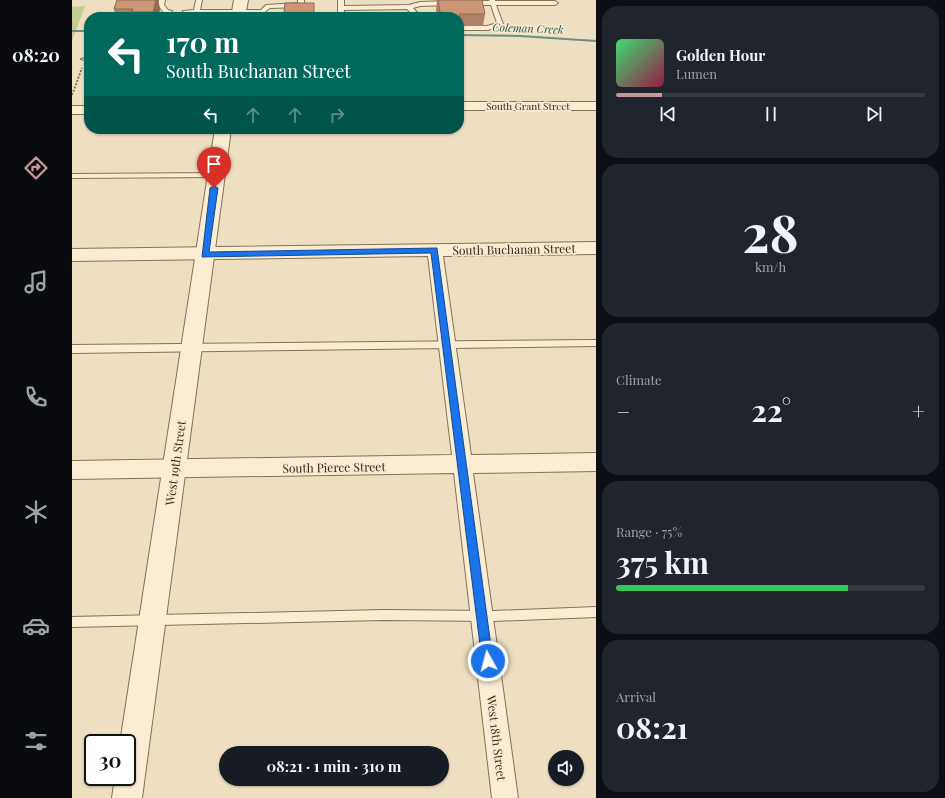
<!DOCTYPE html>
<meta charset="utf-8">
<style>
:root{--surface:#171b24;--page:#20242c;--text:#f1f3f6;--muted:#9ea1a6;--line:#363941;--accent:#c8979b}
body{margin:0;font-family:"Playfair Display",serif;background:var(--page);color:var(--text);height:100vh;display:flex;flex-direction:column;font-size:15px;white-space:nowrap}
*{box-sizing:border-box;margin:0}
p{font-size:13px;color:var(--muted)}
.icon{flex:none;width:22px;height:22px;fill:none;stroke:currentColor;stroke-width:2;stroke-linecap:round;stroke-linejoin:round}
.map{position:relative;flex:1;overflow:hidden}
.panel{display:flex;flex-direction:column;gap:6px;padding:6px;background:#0d0f14;width:349px}
.panel>*{flex:none}
.banner{position:absolute;left:12px;top:12px;width:380px;height:122px;border-radius:16px;box-shadow:0 1px 3px #0004;background:#00695c;color:#fff;overflow:hidden}
.controls{position:absolute;left:476px;top:750px;display:grid;gap:8px}
.controls a{display:grid;place-items:center;width:36px;height:36px;border-radius:50%;background:var(--surface);box-shadow:0 1px 3px #0004;font-size:20px}
.speed{position:absolute;left:12px;top:734px;display:flex;gap:8px;font-size:20px;font-weight:700;text-align:center}
.speed>*{display:grid;place-content:center;width:52px;height:52px;border-radius:50%;background:var(--surface);box-shadow:0 1px 3px #0004;line-height:1}
.speed .limit{border:2px solid #111;border-radius:6px;background:#fff;color:#111}
.pin{position:absolute;display:grid;place-items:center;width:34px;height:34px;color:#fff;margin:-41px -17px;border-radius:50% 50% 50% 0;rotate:-45deg;box-shadow:0 0 4px #0007}
.pin .icon{rotate:45deg}
.me{position:absolute;width:44px;margin:-22px;rotate:353deg;stroke-linejoin:round;filter:drop-shadow(0 0 3px #0008)}
.turn{display:flex;align-items:center;gap:14px;height:84px;padding:0 16px;font-size:18px}
.turn .icon{width:52px;height:52px;stroke-width:2.5}
.turn b{display:block;font-size:28px;line-height:34px}
.lanes{display:flex;align-items:center;height:38px;padding:0 16px;background:#0003;justify-content:center;gap:20px;direction:ltr}
.lanes .off{opacity:.35}
.big{font-size:30px;font-weight:700;line-height:1.1}
.panel .card{flex:1;display:flex;flex-direction:column;justify-content:center;gap:6px;min-width:0;padding:0 14px;border-radius:16px;background:var(--page)}
.panel .dial{align-items:center;gap:0}
.dial b{font-size:52px;line-height:1}
.song{display:flex;align-items:center;gap:12px}
.cover{width:48px;height:48px;border-radius:6px;background:linear-gradient(135deg,hsl(140 70% 55%),hsl(340 70% 35%))}
.played{height:4px;border-radius:2px;background:linear-gradient(90deg,var(--accent) 15%,var(--line) 15%)}
.keys{display:flex;justify-content:space-around;direction:ltr}
.heat{display:flex;justify-content:space-between;align-items:center;font-size:22px;direction:ltr}
.charge{height:6px;border-radius:3px;background:linear-gradient(90deg,#34c759 75%,var(--line) 0)}
.trip{position:absolute;left:147px;top:746px;width:230px;height:40px;border-radius:20px;background:var(--surface);box-shadow:0 1px 3px #0004;font-weight:700;line-height:40px;text-align:center}
main{display:flex;flex:1;min-height:0}
.dock{display:flex;flex-direction:column;width:72px;justify-content:space-around;align-items:center;background:#090b0e;color:var(--muted)}
.dock .icon{width:28px;height:28px}
.dock .current{color:var(--accent)}
.dock b{font-size:18px;color:var(--text)}
.map>svg:first-child{display:block}
.green{fill:#c7cc94}
.lines{fill:none;stroke-linecap:round;stroke-linejoin:round}
.stream{fill:#6a8e84;fill-rule:evenodd}
.service-casing{stroke:#877058;stroke-width:2}
.minor-casing{stroke:#877058;stroke-width:2}
.tertiary-casing{stroke:#877058;stroke-width:2}
.path{stroke:#877058;stroke-width:2;stroke-dasharray:2 1.5;stroke-linecap:butt}
.service{fill:#f9edd3;fill-rule:evenodd}
.minor{fill:#f9edd3;fill-rule:evenodd}
.tertiary{fill:#f9edd3;fill-rule:evenodd}
.wall{fill:#b08265}
.shaded-wall{fill:#906a52}
.building{fill:#cd9775;stroke:#906a52}
.route{fill:#1a73e8;stroke:#114b97}
.labels{text-anchor:middle;dominant-baseline:central;stroke-width:3.5;stroke-linejoin:round;paint-order:stroke}
.far-street-label{font-size:10px;fill:#37281c;stroke:#f6e9cf}
.far-water-label{font-size:11px;font-style:italic;fill:#2b5753;stroke:#f6e9cf}
.street-label{font-size:12px;fill:#37281c;stroke:#f6e9cf}
</style>
<main>
<nav class="dock">
<b>08:20</b>
<svg class="icon current" aria-label="directions" viewBox="0 0 24 24"><path d="M12 3l9 9-9 9-9-9zM9 14v-3h6M13 9l2 2-2 2"/></svg>
<svg class="icon" aria-label="music" viewBox="0 0 24 24"><path d="M9 18V5l10-2v13"/><circle cx="6" cy="18" r="3"/><circle cx="16" cy="16" r="3"/></svg>
<svg class="icon" aria-label="phone" viewBox="0 0 24 24"><path d="M5 4h4l2 5-3 2q2 4 5 5l2-3 5 2v4C11 20 4 13 5 4z"/></svg>
<svg class="icon" aria-label="climate" viewBox="0 0 24 24"><path d="M12 3v18M4 7l16 10M4 17L20 7"/></svg>
<svg class="icon" aria-label="car" viewBox="0 0 24 24"><path d="M5 17H2v-5l4-1 3-4h7l3 4 3 1v5h-3M9 17h6M6 11h13"/><circle cx="7" cy="17" r="2"/><circle cx="17" cy="17" r="2"/></svg>
<svg class="icon" aria-label="filters" viewBox="0 0 24 24"><path d="M4 7h16M4 17h16"/><circle cx="9" cy="7" r="2"/><circle cx="15" cy="17" r="2"/></svg>
</nav>
<div class="map">
<svg width="524" height="798" viewBox="0 0 524 798">
<rect width="100%" height="100%" fill="#eedfc0"/>
<!-- green -->
<polygon class="green" points="13,6 2,36 0,41 0,7"/>
<g class="lines">
<!-- stream -->
<g class="stream">
<rect x="0" y="30" width="17" height="2"/>
<polygon points="387,34 448,35 524,40 524,42 448,37 387,36"/>
</g>
<defs>
<g id="service">
<polygon points="87,0 93,0 92,5 96,10 100,11 100,13 92,13 86,5"/>
<polygon points="124,0 130,0 128,10 189,10 194,5 226,3 226,0 232,0 232,5 229,7 198,8 190,14 111,13 111,11 122,10"/>
<polygon points="266,0 272,0 272,6 337,5 348,2 377,1 380,3 377,5 348,6 341,8 349,17 343,17 335,9 272,10 272,13 278,17 271,17 266,14"/>
<polygon points="417,0 423,0 423,1 483,1 486,3 483,5 424,5 431,24 430,25 416,30 387,30 387,26 415,26 425,23 419,5 400,5 397,3 400,1 418,1"/>
<polygon points="17,57 17,61 9,59"/>
<polygon points="144,173 148,175 146,177 0,178 0,174"/>
<polygon points="524,340 524,346 0,353 0,345"/>
<polygon points="524,607 524,617 422,621 311,620 0,627 0,617 311,610 422,611"/>
</g>
<g id="minor">
<rect x="387" y="102" width="137" height="8"/>
<rect x="0" y="106" width="17" height="8"/>
<polygon points="524,242 524,254 371,256 399,455 524,453 524,471 401,473 446,798 420,798 382,473 0,479 0,461 380,455 356,256 0,261 0,249"/>
</g>
<g id="tertiary">
<polygon points="162,0 176,0 173,17 159,17"/>
<polygon points="143,129 159,129 70,798 40,798 43,777 55,777 55,743 48,743"/>
</g>
</defs>
<!-- service casing -->
<use href="#service" class="service-casing"/>
<!-- minor casing -->
<use href="#minor" class="minor-casing"/>
<!-- tertiary casing -->
<use href="#tertiary" class="tertiary-casing"/>
<!-- path -->
<polyline class="path" points="0,95 10,68"/>
<!-- service -->
<use href="#service" class="service"/>
<!-- minor -->
<use href="#minor" class="minor"/>
<!-- tertiary -->
<use href="#tertiary" class="tertiary"/>
</g>
<!-- wall -->
<g class="wall">
<polygon points="45,0 86,0 88,9 86,17 44,17 42,9"/>
<polygon points="365,0 410,0 413,14 411,26 387,26 387,17 365,17 364,10"/>
<polygon points="242,3 242,17 212,17 212,13"/>
</g>
<!-- shaded-wall -->
<polygon class="shaded-wall" points="84,0 86,0 88,9 86,17 82,17 81,12"/>
<!-- building -->
<g class="building">
<polygon points="45,0 84,0 81,12 60,12 61,9 42,9"/>
<polygon points="366,0 410,0 413,14 387,14 388,18 387,18 387,17 369,17"/>
<polygon points="213,3 242,3 242,13 212,13"/>
</g>
<!-- route -->
<polygon class="route" points="142,186 146,188 137,252 365,248 421,661 420,665 416,667 411,665 410,661 359,253 130,257 138,188"/>
<g class="labels">
<!-- far-street labels -->
<g class="far-street-label">
<text x="456" y="106">South Grant Street</text>
</g>
<!-- far-water labels -->
<g class="far-water-label">
<text transform="translate(456 28) rotate(2)">Coleman Creek</text>
</g>
<!-- street labels -->
<g class="street-label">
<text transform="translate(442 249) rotate(-1)">South Buchanan Street</text>
<text transform="translate(103 463) rotate(-82)">West 19th Street</text>
<text transform="translate(262 467) rotate(-1)">South Pierce Street</text>
<text transform="translate(425 738) rotate(83)">West 18th Street</text>
</g>
</g>
</svg>
<div class="controls">
<a><svg class="icon" aria-label="sound" viewBox="0 0 24 24"><path d="M4 9h4l5-4v14l-5-4H4zM17 9q2 3 0 6"/></svg></a>
</div>
<div class="speed"><div class="limit">30</div></div>
<div class="pin" style="left:142px;top:188px;background:#d93025"><svg class="icon" aria-label="arrive" viewBox="0 0 24 24"><path d="M6 21V4h12l-3 4 3 4H6"/></svg></div>
<svg class="me" style="left:416px;top:661px" viewBox="-20 -20 40 40"><circle r="17" fill="#1a73e8" stroke="#fff" stroke-width="3"/><path d="M0-11L8 9 0 5-8 9z" fill="#fff"/></svg>
<div class="trip">08:21 · 1 min · 310 m</div>
<div class="banner">
<div class="turn"><svg class="icon" aria-label="left" viewBox="0 0 24 24"><path d="M17 20v-9H6M10 6l-5 5 5 5"/></svg><div><b>170 m</b>South Buchanan Street</div></div>
<div class="lanes"><svg class="icon" aria-label="left" viewBox="0 0 24 24"><path d="M17 20v-9H6M10 6l-5 5 5 5"/></svg><svg class="icon off" aria-label="ahead" viewBox="0 0 24 24"><path d="M12 20V5M6 11l6-6 6 6"/></svg><svg class="icon off" aria-label="ahead" viewBox="0 0 24 24"><path d="M12 20V5M6 11l6-6 6 6"/></svg><svg class="icon off" aria-label="right" viewBox="0 0 24 24"><path d="M7 20v-9h11M14 6l5 5-5 5"/></svg></div>
</div>
</div>
<section class="panel">
<div class="card">
<div class="song"><i class="cover"></i><div><b>Golden Hour</b><p>Lumen</p></div></div>
<div class="played"></div>
<div class="keys"><svg class="icon" aria-label="previous" viewBox="0 0 24 24"><path d="M18 5L8 12l10 7zM5 5v14"/></svg><svg class="icon" aria-label="pause" viewBox="0 0 24 24"><path d="M8 5v14M16 5v14"/></svg><svg class="icon" aria-label="next" viewBox="0 0 24 24"><path d="M6 5l10 7-10 7zM19 5v14"/></svg></div>
</div>
<div class="card dial"><b>28</b><p>km/h</p></div>
<div class="card"><p>Climate</p>
<div class="heat"><a>−</a><b class="big">22°</b><a>+</a></div>
</div>
<div class="card"><p>Range · 75%</p><b class="big">375 km</b><div class="charge"></div></div>
<div class="card"><p>Arrival</p><b class="big">08:21</b></div>
</section>
</main>
